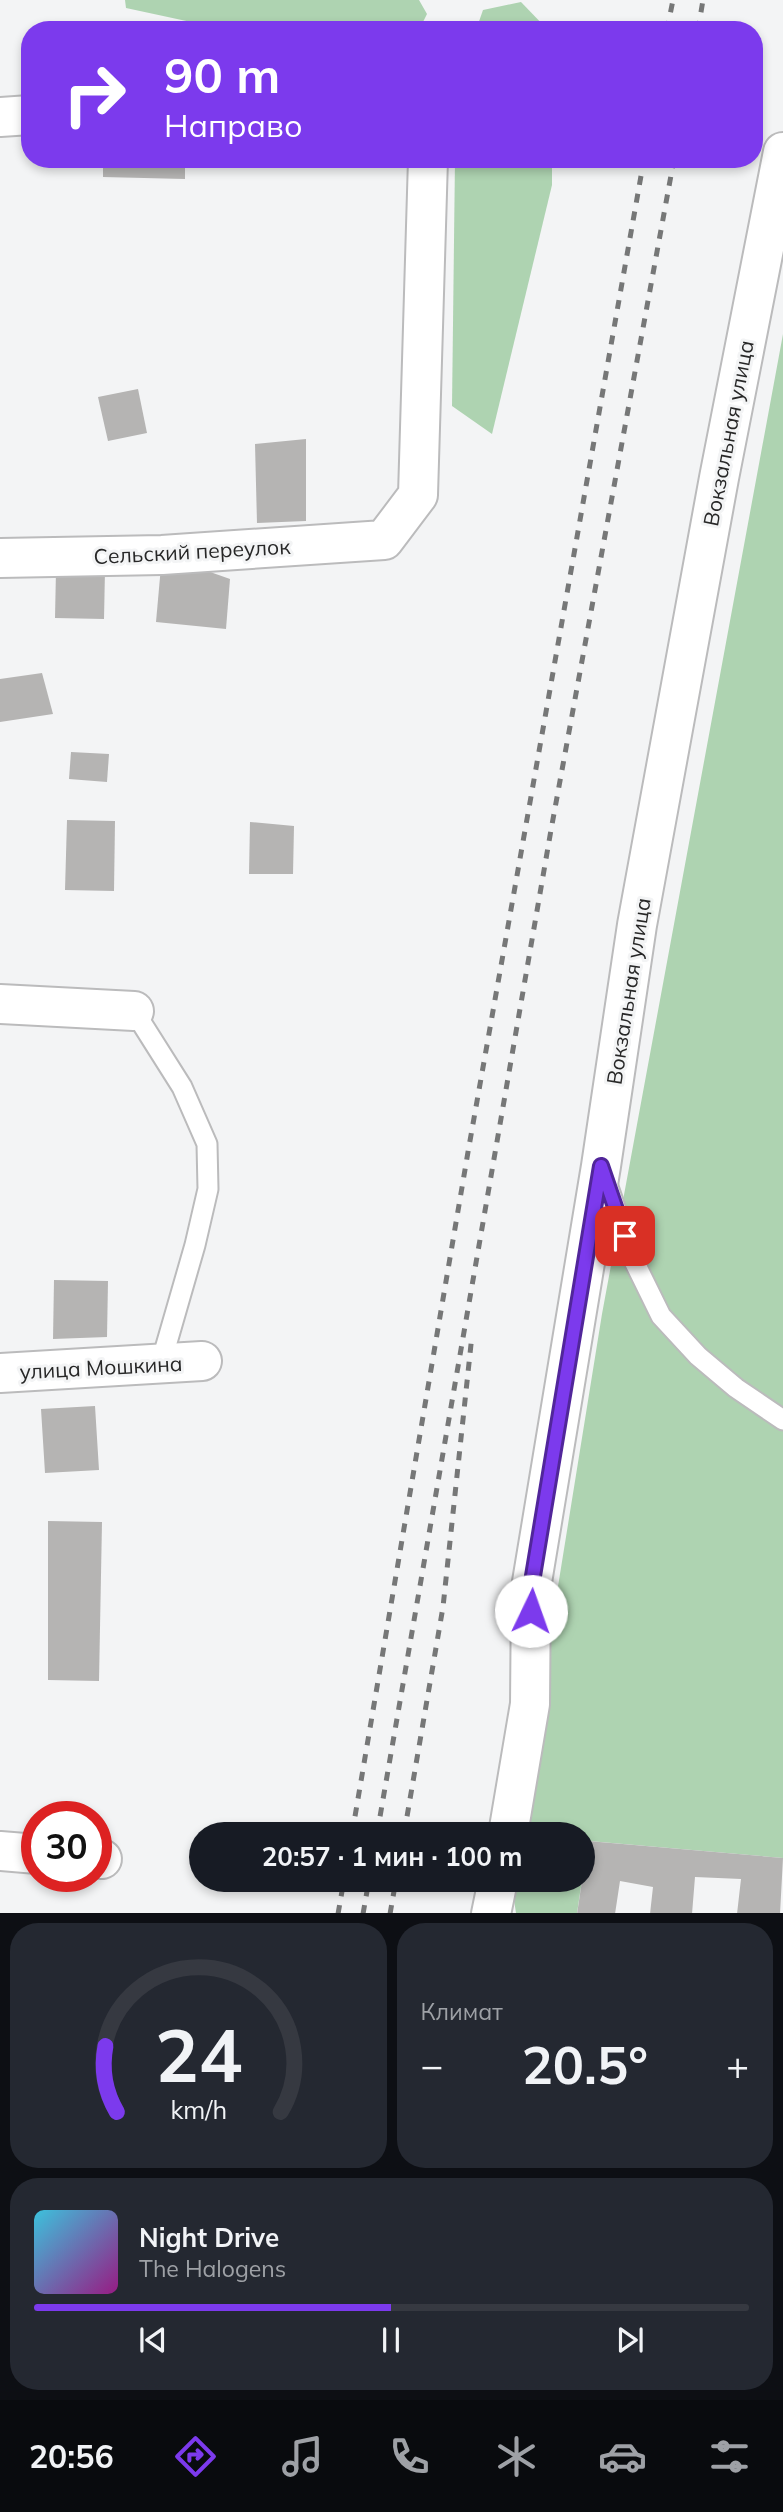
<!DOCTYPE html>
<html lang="ru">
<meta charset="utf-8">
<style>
:root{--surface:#171b24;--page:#242831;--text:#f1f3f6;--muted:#9ea1a6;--line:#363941;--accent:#7c3aed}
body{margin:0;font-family:Mulish,sans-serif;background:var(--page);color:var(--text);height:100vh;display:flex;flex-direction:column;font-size:26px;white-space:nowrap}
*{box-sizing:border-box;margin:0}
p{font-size:23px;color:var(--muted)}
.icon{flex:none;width:38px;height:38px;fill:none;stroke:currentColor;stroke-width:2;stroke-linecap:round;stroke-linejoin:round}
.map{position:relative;height:1913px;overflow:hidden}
.sheet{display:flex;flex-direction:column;gap:10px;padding:10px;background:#0d0f14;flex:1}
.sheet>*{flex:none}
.guide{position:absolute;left:21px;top:21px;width:742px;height:147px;border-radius:28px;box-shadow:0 4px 10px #0003;background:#7c3aed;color:#fff;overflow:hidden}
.speed{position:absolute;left:21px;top:1801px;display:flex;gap:14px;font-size:35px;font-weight:700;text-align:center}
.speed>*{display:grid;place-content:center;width:91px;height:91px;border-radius:50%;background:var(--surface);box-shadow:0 4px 10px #0003;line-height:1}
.speed .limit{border:10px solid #d22;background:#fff;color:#111}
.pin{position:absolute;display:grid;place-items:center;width:60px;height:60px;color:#fff;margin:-30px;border-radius:14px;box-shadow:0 4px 10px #0006}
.me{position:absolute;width:77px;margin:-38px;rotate:3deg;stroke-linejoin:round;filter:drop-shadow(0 0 5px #0008)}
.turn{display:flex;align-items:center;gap:24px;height:147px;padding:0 28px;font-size:32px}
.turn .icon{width:91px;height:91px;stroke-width:2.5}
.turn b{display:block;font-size:49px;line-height:60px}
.big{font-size:52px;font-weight:700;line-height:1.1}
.sheet .widget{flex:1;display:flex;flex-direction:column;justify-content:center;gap:10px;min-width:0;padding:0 24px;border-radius:28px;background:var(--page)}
.sheet .dial{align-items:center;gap:0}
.dial svg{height:182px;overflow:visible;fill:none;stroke:var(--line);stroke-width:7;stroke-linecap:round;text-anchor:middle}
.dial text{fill:var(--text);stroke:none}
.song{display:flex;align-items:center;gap:21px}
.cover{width:84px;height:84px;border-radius:10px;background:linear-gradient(135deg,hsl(190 70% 55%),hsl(310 70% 35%))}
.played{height:7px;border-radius:4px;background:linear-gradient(90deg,var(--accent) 50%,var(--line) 50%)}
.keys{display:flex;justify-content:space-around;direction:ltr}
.heat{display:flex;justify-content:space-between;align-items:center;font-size:38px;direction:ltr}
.sheet .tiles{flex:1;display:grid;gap:10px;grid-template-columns:1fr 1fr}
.widget:last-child{grid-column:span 2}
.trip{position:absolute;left:189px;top:1822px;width:406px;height:70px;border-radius:35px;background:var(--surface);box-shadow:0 4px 10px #0003;font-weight:700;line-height:70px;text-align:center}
.tab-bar{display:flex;height:112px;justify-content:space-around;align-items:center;background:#090b0e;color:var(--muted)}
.tab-bar .icon{width:49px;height:49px}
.tab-bar .current{color:var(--accent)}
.tab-bar b{font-size:32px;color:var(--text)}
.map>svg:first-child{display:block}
.green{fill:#aed3b1}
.building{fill:#b5b4b3}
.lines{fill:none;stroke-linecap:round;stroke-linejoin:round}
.lane-casing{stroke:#bbbbbc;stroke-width:23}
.street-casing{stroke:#bbbbbc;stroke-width:42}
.lane{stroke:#fff;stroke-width:19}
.street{stroke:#fff;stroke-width:38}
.rail{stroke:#767777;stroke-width:5;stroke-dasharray:9 9;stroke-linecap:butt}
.route-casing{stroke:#51269a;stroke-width:18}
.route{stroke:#7c3aed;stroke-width:12}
.labels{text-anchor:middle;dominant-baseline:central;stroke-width:6;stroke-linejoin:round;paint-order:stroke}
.street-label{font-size:21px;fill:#272727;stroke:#f3f4f5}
</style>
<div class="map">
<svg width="783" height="1914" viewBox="0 0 783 1914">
<rect width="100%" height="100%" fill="#f3f4f5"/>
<!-- green -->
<g class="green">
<polygon points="125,0 419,0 427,14 419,30 257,30 258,26 191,22 126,8"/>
<polygon points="521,2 548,30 476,30 483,10"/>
<polygon points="455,159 552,159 552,185 492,434 452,406"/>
<polygon points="783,334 783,1858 589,1841 583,1876 583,1834 518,1834 602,1314"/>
<polygon points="511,1880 582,1880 577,1913 516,1913"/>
</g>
<!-- building -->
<g class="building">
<polygon points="103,159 185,159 185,179 103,177"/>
<rect x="299" y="159" width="44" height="8"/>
<polygon points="138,389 147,433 108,441 98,397"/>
<polygon points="306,439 306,521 257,523 255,444"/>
<polygon points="162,555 230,579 226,629 156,622"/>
<polygon points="56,570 105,570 104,619 55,618"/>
<polygon points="42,673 53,714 0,722 0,679"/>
<polygon points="71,752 109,754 107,782 69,779"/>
<polygon points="67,820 115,821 114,891 65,890"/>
<polygon points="250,822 294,826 293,874 249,874"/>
<polygon points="54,1280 108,1281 107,1337 53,1339"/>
<polygon points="95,1406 99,1470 45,1473 41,1409"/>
<polygon points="48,1521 102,1522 99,1681 48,1680"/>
<polygon points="588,1841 783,1858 780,1914 737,1914 741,1879 695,1877 692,1914 650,1914 653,1887 620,1881 615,1914 577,1914"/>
</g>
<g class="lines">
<defs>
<g id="lane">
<polyline points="134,1011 182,1087 207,1144 208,1189 195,1245 161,1363"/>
<polyline points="606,1181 633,1259 661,1316 698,1356 736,1388 783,1420"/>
</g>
<g id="street">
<polyline points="0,117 30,115"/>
<polyline points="0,558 162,555 384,540 418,495 428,159"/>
<polyline points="0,1004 134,1011"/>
<polyline points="0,1373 202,1361"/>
<polyline points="508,1834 530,1704 531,1588 601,1166 637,925 719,478 783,152"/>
<polyline points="0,1851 37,1854"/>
<polyline points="96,1858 102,1859"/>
<polyline points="491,1914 498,1880"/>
</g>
</defs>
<!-- lane casing -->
<use href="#lane" class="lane-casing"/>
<!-- street casing -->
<use href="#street" class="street-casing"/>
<!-- lane -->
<use href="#lane" class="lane"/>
<!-- street -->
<use href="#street" class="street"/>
<!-- rail -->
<g class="rail">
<polyline points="667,30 673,0"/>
<polyline points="698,30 703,0"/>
<polyline points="352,1834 468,1152 644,159"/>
<polyline points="377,1834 551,830 674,159"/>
<polyline points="404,1834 443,1607 472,1335"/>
<polyline points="338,1914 344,1880"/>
<polyline points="363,1914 369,1880"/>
<polyline points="390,1914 396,1880"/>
</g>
</g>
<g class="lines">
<defs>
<polyline id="route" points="531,1611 531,1588 601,1166 625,1236"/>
</defs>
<!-- route casing -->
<use href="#route" class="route-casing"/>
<!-- route -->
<use href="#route" class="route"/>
</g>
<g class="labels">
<!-- street labels -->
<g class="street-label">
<text transform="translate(728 433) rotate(-79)">Вокзальная улица</text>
<text transform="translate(192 551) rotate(-3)">Сельский переулок</text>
<text transform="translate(628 991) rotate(-81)">Вокзальная улица</text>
<text transform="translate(101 1367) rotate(-3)">улица Мошкина</text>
</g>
</g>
</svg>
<div class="speed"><div class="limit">30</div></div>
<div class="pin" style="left:625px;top:1236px;background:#d93025"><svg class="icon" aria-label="arrive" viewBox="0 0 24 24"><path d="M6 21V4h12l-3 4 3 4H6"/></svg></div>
<svg class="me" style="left:531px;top:1611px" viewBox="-20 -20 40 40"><circle r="19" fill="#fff"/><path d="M0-13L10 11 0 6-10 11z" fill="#7c3aed"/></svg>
<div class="trip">20:57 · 1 мин · 100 m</div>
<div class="guide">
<div class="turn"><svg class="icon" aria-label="right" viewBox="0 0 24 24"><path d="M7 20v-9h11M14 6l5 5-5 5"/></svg><div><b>90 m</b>Направо</div></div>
</div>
</div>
<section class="sheet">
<div class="tiles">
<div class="widget dial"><svg viewBox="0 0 100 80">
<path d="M14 69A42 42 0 1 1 86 69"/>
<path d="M14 69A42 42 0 0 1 9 40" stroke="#7c3aed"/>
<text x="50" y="56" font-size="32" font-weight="700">24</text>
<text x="50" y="72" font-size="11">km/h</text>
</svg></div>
<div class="widget"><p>Климат</p>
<div class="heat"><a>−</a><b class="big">20.5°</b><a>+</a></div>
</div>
<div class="widget">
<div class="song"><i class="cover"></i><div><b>Night Drive</b><p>The Halogens</p></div></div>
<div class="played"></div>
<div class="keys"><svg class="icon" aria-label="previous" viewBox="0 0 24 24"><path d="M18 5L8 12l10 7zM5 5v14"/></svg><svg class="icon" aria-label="pause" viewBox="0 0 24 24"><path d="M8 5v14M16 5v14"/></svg><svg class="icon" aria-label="next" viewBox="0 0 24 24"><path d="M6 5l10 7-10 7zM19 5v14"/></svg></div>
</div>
</div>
</section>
<nav class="tab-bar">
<b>20:56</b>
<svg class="icon current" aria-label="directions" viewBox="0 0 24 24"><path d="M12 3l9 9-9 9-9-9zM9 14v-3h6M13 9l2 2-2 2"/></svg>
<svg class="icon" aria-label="music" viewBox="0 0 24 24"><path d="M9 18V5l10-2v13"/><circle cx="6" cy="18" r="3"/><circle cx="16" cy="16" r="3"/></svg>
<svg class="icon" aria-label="phone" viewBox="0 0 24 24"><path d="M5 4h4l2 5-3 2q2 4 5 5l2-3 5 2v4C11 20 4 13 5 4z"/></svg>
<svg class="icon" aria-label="climate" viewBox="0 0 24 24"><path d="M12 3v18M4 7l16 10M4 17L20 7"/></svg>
<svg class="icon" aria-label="car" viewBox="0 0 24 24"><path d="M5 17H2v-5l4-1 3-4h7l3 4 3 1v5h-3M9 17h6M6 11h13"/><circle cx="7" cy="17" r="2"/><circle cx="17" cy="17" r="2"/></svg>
<svg class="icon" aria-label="filters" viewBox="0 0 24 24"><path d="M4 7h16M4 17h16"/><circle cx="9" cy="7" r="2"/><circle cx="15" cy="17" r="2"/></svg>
</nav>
